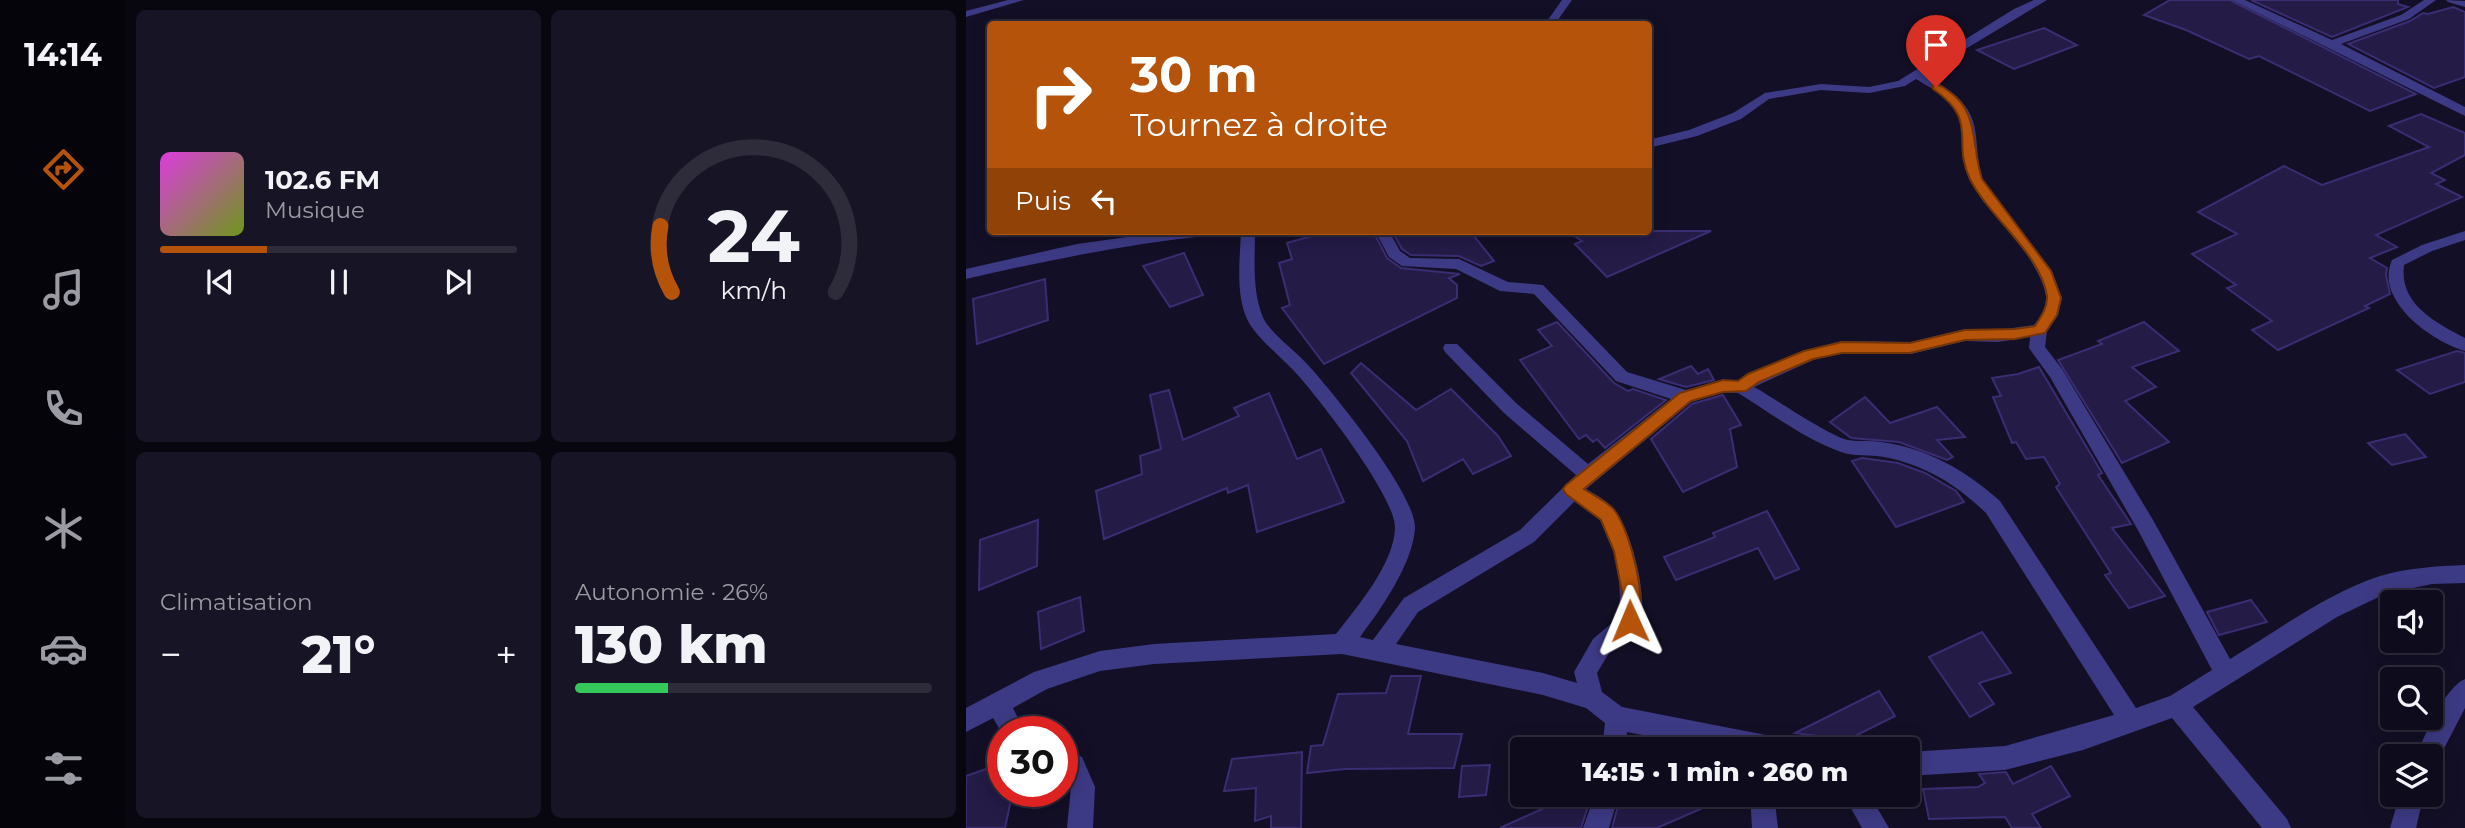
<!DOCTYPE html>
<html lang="fr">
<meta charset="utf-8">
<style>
:root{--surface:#0e0b1c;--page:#171425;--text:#f1f3f6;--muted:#9b9ba3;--line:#2e2b3b;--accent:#b45309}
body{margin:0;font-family:Montserrat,sans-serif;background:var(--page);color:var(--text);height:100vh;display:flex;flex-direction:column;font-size:26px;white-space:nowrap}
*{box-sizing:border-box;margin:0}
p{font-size:23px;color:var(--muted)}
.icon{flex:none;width:38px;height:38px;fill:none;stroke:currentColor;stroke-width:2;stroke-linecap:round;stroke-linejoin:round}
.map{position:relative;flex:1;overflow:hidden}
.drawer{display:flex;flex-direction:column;gap:10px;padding:10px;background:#08060f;width:840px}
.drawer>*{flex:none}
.guide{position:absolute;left:21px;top:21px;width:665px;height:214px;border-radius:7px;box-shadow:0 4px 18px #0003,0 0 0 2px var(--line);background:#b45309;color:#fff;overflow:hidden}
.buttons{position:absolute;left:1414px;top:590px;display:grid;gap:14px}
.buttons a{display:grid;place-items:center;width:63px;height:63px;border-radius:7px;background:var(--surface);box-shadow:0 4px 18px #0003,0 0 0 2px var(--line);font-size:35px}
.speed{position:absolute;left:21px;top:716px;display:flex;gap:14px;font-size:35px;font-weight:700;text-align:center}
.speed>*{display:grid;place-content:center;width:91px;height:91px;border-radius:50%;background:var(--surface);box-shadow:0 4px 18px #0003,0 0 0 2px var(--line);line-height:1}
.speed .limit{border:10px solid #d22;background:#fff;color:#111}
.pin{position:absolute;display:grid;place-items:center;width:60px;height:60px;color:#fff;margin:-72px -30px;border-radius:50% 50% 50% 0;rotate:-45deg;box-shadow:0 0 7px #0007}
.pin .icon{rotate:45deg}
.me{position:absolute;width:77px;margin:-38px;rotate:359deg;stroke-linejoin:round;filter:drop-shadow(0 0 5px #0008)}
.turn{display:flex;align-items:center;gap:24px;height:147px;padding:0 28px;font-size:32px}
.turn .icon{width:91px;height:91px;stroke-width:2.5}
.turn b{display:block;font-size:49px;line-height:60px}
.then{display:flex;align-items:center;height:66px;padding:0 28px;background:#0003;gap:14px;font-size:26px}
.big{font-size:52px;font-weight:800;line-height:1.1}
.drawer .tile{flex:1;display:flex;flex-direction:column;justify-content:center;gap:10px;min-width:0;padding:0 24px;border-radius:10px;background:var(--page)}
.drawer .dial{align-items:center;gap:0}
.dial svg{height:182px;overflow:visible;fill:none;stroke:var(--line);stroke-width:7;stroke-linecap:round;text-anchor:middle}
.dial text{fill:var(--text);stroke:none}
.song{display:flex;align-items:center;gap:21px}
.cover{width:84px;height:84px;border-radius:10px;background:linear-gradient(135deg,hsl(300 70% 55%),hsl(80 70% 35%))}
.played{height:7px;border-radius:4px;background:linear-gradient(90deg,var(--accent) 30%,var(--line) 30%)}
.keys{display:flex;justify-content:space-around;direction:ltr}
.heat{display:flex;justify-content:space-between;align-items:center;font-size:38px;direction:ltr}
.charge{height:10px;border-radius:5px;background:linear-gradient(90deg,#34c759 26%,var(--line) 0)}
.drawer .tiles{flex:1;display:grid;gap:10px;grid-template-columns:repeat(2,1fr)}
.trip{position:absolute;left:544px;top:737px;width:410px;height:70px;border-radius:7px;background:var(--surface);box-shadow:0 4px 18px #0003,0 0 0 2px var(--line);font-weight:800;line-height:70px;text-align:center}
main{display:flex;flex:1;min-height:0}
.tabs{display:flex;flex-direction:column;width:126px;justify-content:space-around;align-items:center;background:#06040b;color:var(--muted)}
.tabs .icon{width:49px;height:49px}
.tabs .selected{color:var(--accent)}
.tabs b{font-size:32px;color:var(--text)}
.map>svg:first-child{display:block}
.building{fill:#241b47;stroke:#3b2d73;stroke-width:2}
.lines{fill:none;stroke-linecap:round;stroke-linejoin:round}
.street{fill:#3d3a85;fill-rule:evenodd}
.route{fill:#b45309;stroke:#753606;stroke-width:2}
</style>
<main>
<nav class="tabs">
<b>14:14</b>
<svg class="icon selected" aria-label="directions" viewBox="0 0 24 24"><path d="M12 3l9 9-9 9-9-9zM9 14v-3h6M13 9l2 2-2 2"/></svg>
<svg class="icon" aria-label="music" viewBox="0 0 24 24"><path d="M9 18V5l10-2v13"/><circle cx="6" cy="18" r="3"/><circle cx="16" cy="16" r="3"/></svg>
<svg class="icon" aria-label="phone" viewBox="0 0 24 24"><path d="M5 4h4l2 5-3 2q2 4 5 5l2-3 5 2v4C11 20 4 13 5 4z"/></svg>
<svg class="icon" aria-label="climate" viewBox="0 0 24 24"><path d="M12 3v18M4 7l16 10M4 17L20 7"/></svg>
<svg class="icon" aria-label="car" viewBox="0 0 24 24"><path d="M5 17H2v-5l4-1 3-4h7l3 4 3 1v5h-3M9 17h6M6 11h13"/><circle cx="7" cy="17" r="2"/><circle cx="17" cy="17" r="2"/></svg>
<svg class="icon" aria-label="filters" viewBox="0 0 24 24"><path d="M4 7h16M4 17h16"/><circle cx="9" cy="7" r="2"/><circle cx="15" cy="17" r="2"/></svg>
</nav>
<section class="drawer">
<div class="tiles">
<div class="tile">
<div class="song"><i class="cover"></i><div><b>102.6 FM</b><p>Musique</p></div></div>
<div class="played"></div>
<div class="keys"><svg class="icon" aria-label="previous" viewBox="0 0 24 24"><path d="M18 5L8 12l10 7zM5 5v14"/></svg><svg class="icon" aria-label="pause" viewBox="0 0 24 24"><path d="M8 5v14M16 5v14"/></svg><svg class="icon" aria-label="next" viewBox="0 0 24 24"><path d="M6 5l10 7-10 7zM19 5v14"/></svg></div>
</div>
<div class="tile dial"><svg viewBox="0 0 100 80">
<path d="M14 69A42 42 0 1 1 86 69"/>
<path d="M14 69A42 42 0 0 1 9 40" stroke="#b45309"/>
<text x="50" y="56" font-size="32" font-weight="700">24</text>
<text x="50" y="72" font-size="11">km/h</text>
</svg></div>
<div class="tile"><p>Climatisation</p>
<div class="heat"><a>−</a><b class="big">21°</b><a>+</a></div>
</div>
<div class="tile"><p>Autonomie · 26%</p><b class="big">130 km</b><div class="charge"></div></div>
</div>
</section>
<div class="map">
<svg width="1499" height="828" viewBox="0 0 1499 828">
<rect width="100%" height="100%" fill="#130f26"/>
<!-- building -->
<g class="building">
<polygon points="1204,0 1264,0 1450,94 1404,111 1293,56 1283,59 1220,30 1178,15"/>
<polygon points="1285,0 1432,0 1432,4 1442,7 1366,37"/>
<polygon points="1487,7 1499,12 1499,77 1468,88 1382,44 1444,21 1457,13 1462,14"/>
<polygon points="1078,28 1111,45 1048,69 1011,50"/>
<polygon points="1455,114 1499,133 1499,155 1465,173 1479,180 1470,184 1496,197 1410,235 1431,247 1404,258 1421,268 1420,275 1424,294 1399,306 1403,308 1312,350 1286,330 1306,321 1261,288 1270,285 1226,254 1271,234 1232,212 1318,166 1356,185 1463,147 1423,126"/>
<polygon points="364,231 407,231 421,258 435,268 494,274 483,278 491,285 491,298 358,364 316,308 324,305 313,263 326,259 321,243"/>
<polygon points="426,231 504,231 528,261 515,266 493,256 445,255 436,249"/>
<polygon points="601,231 745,231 641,277 609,244 616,241"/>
<polygon points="218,253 237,295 204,307 177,266"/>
<polygon points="79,279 82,320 11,344 7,299"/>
<polygon points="591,322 648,383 662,391 667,389 700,400 639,448 631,439 627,442 620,435 613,439 554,360 586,346 572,330"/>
<polygon points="1178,322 1213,351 1166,367 1190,387 1159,401 1203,442 1156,463 1092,360 1136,344 1132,341"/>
<polygon points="1491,351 1499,353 1499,382 1464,394 1431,370"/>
<polygon points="395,363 450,410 485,389 532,436 545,456 507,474 497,459 457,481 441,441 385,373"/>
<polygon points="725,366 732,374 742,369 748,380 720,387 693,379"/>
<polygon points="1073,367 1136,473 1132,475 1165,524 1146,528 1199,596 1163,608 1139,575 1145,573 1090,487 1094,484 1078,457 1060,459 1050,442 1046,443 1027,397 1035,396 1026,378 1052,374"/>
<polygon points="203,390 217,440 273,416 268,408 303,393 331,459 355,449 378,502 291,532 282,485 262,493 261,488 138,539 130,491 176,474 174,456 195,449 184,395"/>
<polygon points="757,395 775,425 764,429 771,467 717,492 685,439 726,404"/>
<polygon points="899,397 924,423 971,407 999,437 971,440 987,457 981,460 933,442 885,438 864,422"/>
<polygon points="1439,434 1460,457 1426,465 1402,443"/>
<polygon points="896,458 932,463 959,473 990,491 998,502 930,527 886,461"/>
<polygon points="801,511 833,569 809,579 792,548 710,580 698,557 749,537 747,533"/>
<polygon points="72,520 71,566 13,590 14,540"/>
<polygon points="114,597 118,631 75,649 72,612"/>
<polygon points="1285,600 1301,622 1253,635 1241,612"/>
<polygon points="1016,632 1045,673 1013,683 1028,704 1004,717 963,657"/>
<polygon points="425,676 455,676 442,734 496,734 488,768 379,769 341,773 345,746 357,745 372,694 420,693"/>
<polygon points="913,691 929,716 881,740 829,733"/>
<polygon points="336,752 335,828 305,828 305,816 289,821 290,788 258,791 266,759"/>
<polygon points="37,763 37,798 46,795 39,828 0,828 0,776"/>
<polygon points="524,765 520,795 493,797 496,766"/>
<polygon points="1085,766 1104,796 1066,814 1075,828 1046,828 1039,817 963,819 957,789 1012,787 1019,783 1013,774 1040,772 1047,784"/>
<polygon points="609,794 626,794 615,828 534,828"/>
<polygon points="655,794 769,794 691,828 646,828"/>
</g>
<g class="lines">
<!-- street -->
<g class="street">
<polygon points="42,0 58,0 0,17 0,11"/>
<polygon points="596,0 606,0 589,24 579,24"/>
<path d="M 1068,0 L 1081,0 L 958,74 C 981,89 1004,100 1009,129 C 1012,147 1011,162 1016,179 L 1086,271 L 1096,298 L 1092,315 L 1081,331 L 1079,347 L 1096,369 L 1187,520 L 1264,659 C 1311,631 1361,593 1414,576 C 1441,568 1471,566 1499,565 L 1499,583 L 1466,584 L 1419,594 L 1371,617 L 1227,707 L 1321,819 L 1325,828 L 1296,828 L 1206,718 L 1117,750 L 1039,770 L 942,776 L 942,752 L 1039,746 L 1148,715 L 1020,513 C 990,484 959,465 918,457 C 904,454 888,457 875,452 C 838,439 805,413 772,393 L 757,392 L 725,402 L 620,489 C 631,495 643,502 650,512 C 666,533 684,603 673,627 L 643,653 L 631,673 L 636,692 L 656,707 L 810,737 L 818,741 L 822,749 L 750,749 L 661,732 L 660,749 L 636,749 L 639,723 L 620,708 L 577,695 L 376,654 L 188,664 L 134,671 L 81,689 L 47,708 L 59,732 L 37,732 L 37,735 L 27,718 L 0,732 L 0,708 L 68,672 L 134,651 L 188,644 L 370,634 C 391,607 428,564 429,528 C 430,497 352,397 329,372 C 316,358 290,337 282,321 C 269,295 274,259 275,231 L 289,231 C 289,259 286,288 296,315 C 301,331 331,352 343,366 C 368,394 451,495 449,529 C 446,565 415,609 394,637 L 407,640 L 438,598 L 554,530 L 610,475 L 538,413 L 479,352 L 477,348 L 479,344 L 491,344 L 550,403 L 622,464 L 705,399 L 650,381 L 568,294 L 534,291 L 490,269 L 436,266 L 423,257 L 409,231 L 423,231 L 434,251 L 444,258 L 493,259 L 542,282 L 577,285 L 661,372 L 720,390 L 757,380 L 772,381 L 782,374 L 837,351 L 876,341 L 945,342 L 999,329 L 1032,330 L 1068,325 C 1074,317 1081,307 1080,296 C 1075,262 1024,208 1003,179 C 996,155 1003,119 983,101 C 974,92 961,86 950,79 L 939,86 L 903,93 L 855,90 L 803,99 L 775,119 L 731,136 L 682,148 L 682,140 L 723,130 L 767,113 L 799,93 L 855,84 L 903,87 L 932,81 L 1048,9 ZM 1064,337 L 1063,348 L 1084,377 L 1173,532 L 1246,670 L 1204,696 L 1170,708 L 1034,501 C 999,470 961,448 915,442 C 904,440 893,442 882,440 C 861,435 810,399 788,387 L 847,360 L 876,353 L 945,354 L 999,341 L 1032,342 ZM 609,501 C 617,506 628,512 635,520 C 654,543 654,588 654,616 L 627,639 L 608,672 L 611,683 L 577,673 L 430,644 L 452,612 L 568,542 Z"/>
<polygon points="1266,0 1279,0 1366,40 1435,15 1458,0 1470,0 1443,19 1375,44 1499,107 1499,116"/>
<polygon points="1480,0 1499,1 1499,7 1482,2"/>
<path d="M 204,231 L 253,231 L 246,235 C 162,244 82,260 0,279 L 0,269 L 111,244 Z"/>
<path d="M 1499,231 L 1499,240 L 1466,251 L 1438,265 C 1433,304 1469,322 1499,338 L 1499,351 C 1465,341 1408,300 1426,260 L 1456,245 Z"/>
<path d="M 1499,679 L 1499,708 L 1470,764 L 1465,767 L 1465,756 L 1450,756 C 1459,735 1478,688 1499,679 Z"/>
<polygon points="96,747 116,757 129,787 127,828 101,828 105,787 96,772"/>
<polygon points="629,794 653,794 643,828 617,828"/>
<polygon points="784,794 808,794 812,828 786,828"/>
<polygon points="877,794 903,794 923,828 896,828"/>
<polygon points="1434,794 1458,794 1450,828 1424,828"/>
</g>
</g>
<!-- route -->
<path class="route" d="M 967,85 C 973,84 976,86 981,90 C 1014,111 1005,147 1016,179 L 1085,271 L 1095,298 L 1091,315 L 1079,333 L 1049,339 L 999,340 L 944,353 L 876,353 L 847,359 L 793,382 L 780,391 L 757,392 L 725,401 L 618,489 C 628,496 643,502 649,511 C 665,533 682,602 671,627 L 664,629 L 658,627 L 655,621 L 656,592 L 648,551 L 635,520 L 600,494 L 597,489 L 600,485 L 714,393 L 757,380 L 772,381 L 782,374 L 838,351 L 876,342 L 944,343 L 999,330 L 1049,329 L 1069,326 C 1075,317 1082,307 1081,296 C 1075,254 1023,217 1004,179 C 985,140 1014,121 967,89 Z"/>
</svg>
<div class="buttons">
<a><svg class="icon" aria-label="sound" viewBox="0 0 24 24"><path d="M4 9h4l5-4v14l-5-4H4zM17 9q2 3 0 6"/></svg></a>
<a><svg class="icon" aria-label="search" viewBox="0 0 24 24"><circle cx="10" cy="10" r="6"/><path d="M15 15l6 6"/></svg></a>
<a><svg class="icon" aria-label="layers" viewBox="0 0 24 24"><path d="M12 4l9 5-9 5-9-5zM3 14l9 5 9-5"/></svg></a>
</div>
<div class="speed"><div class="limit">30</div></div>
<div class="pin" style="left:970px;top:87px;background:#d93025"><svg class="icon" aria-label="arrive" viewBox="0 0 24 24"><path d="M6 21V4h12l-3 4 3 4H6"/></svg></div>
<svg class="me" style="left:664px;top:621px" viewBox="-20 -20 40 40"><path d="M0-17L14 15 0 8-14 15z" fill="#b45309" stroke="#fff" stroke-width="4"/></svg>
<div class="trip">14:15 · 1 min · 260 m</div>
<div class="guide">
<div class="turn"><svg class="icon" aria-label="right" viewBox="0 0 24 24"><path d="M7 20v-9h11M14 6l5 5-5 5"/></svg><div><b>30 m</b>Tournez à droite</div></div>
<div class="then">Puis<svg class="icon" aria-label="left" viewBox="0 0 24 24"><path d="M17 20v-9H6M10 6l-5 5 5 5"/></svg></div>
</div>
</div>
</main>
